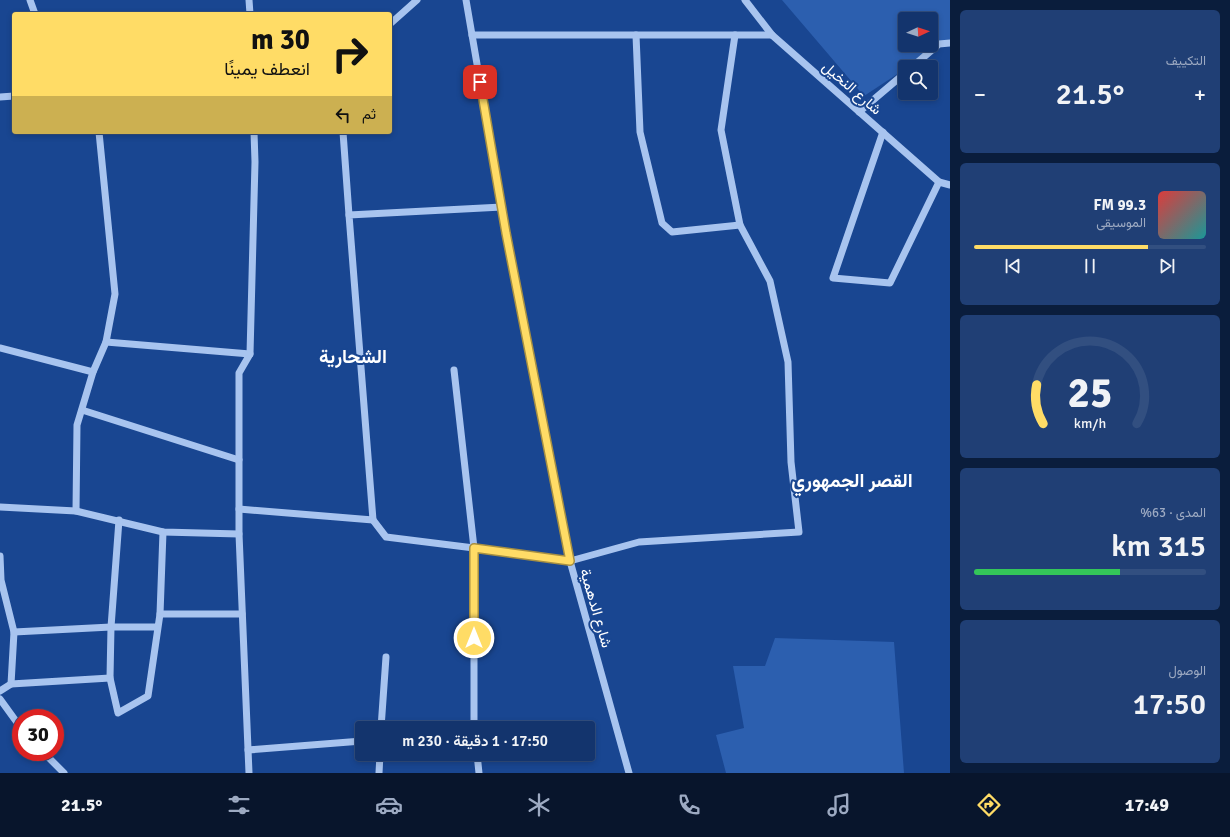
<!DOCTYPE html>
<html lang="ar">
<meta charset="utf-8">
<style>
:root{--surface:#13346d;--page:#203f75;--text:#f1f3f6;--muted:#9daac2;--line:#324f80;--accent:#ffdc66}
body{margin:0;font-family:Signika,Vazirmatn,sans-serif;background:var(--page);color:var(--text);direction:rtl;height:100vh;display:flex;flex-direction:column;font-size:15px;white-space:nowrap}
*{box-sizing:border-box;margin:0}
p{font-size:13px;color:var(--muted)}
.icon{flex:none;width:22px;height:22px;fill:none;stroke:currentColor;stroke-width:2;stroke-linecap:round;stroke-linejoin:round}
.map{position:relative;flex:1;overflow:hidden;direction:ltr}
.details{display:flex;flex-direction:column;gap:10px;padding:10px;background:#0a1d3c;width:280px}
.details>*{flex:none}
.top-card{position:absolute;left:12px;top:12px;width:380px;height:122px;border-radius:4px;box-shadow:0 2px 6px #0003,0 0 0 1px var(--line);direction:rtl;background:#ffdc66;color:#111;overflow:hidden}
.needle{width:26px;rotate:86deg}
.fabs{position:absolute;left:898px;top:12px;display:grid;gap:8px}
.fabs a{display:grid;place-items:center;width:40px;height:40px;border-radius:4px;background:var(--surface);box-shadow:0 2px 6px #0003,0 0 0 1px var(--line);font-size:20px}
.speed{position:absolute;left:12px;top:709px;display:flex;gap:8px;font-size:20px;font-weight:700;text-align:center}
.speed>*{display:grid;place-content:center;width:52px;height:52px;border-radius:50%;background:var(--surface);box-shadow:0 2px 6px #0003,0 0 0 1px var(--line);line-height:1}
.speed .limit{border:6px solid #d22;background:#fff;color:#111}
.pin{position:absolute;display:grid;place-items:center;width:34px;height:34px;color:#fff;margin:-17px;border-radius:8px;box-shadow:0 2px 6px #0006}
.me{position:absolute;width:44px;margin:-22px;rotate:0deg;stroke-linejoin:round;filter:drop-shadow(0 0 3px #0008)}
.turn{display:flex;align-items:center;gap:14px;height:84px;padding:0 16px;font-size:18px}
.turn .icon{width:52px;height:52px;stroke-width:2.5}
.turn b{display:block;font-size:28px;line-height:34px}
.then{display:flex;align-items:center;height:38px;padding:0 16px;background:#0003;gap:8px;font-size:15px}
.big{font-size:30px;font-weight:600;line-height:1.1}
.details .card{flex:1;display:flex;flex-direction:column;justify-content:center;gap:6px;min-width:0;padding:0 14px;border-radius:6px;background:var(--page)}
.details .dial{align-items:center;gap:0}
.dial svg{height:104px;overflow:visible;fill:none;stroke:var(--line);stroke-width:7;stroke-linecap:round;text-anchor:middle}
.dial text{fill:var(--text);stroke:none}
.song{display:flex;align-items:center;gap:12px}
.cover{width:48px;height:48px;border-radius:6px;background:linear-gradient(135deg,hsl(0 70% 55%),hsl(180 70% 35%))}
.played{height:4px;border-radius:2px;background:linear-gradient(90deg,var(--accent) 75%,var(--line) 75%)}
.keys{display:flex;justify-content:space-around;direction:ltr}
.heat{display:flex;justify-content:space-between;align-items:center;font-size:22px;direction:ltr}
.charge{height:6px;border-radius:3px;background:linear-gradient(90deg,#34c759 63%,var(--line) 0)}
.trip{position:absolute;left:355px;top:721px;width:240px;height:40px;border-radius:4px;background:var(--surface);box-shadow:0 2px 6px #0003,0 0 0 1px var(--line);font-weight:600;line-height:40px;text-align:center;direction:rtl}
.tabs{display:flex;height:64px;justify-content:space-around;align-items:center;background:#08152c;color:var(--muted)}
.tabs .icon{width:28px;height:28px}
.tabs .selected{color:var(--accent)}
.tabs b{font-size:18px;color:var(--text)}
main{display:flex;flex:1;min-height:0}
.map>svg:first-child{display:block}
.green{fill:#2c5faf;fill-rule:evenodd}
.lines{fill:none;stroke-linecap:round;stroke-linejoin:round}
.minor{stroke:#a8c4ef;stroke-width:7}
.route-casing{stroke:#a68f42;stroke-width:10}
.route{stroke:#ffdc66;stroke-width:7}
.labels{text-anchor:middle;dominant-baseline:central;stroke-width:4;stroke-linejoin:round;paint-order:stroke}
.street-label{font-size:15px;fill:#fff;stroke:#194691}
.district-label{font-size:19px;font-weight:bold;fill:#fff;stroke:#194691}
</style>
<main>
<section class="details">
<div class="card"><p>التكييف</p>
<div class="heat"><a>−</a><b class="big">21.5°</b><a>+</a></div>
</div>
<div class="card">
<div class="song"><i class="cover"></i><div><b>99.3 FM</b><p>الموسيقى</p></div></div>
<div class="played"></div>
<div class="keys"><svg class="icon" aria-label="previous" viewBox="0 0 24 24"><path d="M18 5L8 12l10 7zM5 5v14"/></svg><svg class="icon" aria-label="pause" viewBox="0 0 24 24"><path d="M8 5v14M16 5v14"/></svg><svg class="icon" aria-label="next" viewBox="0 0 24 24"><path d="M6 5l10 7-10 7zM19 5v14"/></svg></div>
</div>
<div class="card dial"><svg viewBox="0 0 100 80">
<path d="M14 69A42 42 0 1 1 86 69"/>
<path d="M14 69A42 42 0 0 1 9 39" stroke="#ffdc66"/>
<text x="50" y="56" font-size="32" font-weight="700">25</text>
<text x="50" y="72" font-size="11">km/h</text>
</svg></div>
<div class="card"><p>المدى · 63%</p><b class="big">315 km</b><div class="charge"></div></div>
<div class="card"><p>الوصول</p><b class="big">17:50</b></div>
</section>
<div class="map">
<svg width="950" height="773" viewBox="0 0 950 773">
<rect width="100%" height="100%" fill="#194691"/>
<!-- green -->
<g class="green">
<path d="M 782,0 L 950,0 L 950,44 L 943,44 L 908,67 L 905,67 L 905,69 L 864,96 ZM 905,19 L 931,19 L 931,45 L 905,45 Z"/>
<polygon points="775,638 894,642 904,773 726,773 716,735 744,728 733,666 765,666"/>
</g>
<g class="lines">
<!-- minor -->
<g class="minor">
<polyline points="30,0 35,14"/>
<polyline points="249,0 250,14"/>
<polyline points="466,0 506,233 570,561 629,773"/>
<polyline points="745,0 772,35 939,182 950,185"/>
<polyline points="390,24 417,0"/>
<polyline points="472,35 772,35"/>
<polyline points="636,35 640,132 662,223 672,232 740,225"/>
<polyline points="912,67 939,44 950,43"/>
<polyline points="0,97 14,96"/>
<polyline points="859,112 905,73"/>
<polyline points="99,132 115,294 106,342"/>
<polyline points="343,132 349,215"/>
<polyline points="883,132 833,278 890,283 939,182"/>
<polyline points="0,348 93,372"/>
<polyline points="82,410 239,460"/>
<polyline points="0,507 76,511 163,532 239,534"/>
<polyline points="239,509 373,520 349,215 502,207"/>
<polyline points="76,511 77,425 93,372 106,342 250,354"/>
<polyline points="119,520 111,627 110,678 118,713 148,696 160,614 163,532"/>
<polyline points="373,520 386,537 474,548 454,370"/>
<polyline points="0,556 1,580 14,632 11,684"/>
<polyline points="160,614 242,614"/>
<polyline points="14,632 111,627 157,627"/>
<polyline points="0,691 11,684 110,678"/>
<polyline points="0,699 21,728"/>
<polyline points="381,728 386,657"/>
<polyline points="474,728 474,548 570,561 639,542 799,532 791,462 788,362 770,281 740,225 721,130 735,35"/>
<polyline points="248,750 362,741"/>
<polyline points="43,752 64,773"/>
<polyline points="477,754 479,773"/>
<polyline points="249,773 239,534 239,373 250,354 255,162 254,132"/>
<polyline points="379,773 380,754"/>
</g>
</g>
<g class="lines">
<defs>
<polyline id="route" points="474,638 474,548 570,561 506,233 480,82"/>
</defs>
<!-- route casing -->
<use href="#route" class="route-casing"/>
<!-- route -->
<use href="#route" class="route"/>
</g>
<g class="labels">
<!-- street labels -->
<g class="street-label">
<text transform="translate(852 88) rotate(41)">شارع النخيل</text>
<text transform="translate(596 608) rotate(74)">شارع الدهمية</text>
</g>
<!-- district labels -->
<g class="district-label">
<text x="353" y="357">الشحارية</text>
<text x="852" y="481">القصر الجمهوري</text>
</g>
</g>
</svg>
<div class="fabs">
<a><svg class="needle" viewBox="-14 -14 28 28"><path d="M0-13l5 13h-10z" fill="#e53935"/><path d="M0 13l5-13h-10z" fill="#9daac2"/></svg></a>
<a><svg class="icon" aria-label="search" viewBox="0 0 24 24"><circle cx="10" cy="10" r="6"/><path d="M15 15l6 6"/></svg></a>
</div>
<div class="speed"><div class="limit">30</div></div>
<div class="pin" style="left:480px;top:82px;background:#d93025"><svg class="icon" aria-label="arrive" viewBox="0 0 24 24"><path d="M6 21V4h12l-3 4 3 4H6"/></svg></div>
<svg class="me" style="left:474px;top:638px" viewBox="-20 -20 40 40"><circle r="17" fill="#ffdc66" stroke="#fff" stroke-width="3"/><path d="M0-11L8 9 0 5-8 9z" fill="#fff"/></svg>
<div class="trip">17:50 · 1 دقيقة · 230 m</div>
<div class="top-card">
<div class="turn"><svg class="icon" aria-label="right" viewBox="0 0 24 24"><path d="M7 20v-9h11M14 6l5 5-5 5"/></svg><div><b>30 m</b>انعطف يمينًا</div></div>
<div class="then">ثم<svg class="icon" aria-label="left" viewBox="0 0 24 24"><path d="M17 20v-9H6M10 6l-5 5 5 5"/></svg></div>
</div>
</div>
</main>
<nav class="tabs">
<b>17:49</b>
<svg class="icon selected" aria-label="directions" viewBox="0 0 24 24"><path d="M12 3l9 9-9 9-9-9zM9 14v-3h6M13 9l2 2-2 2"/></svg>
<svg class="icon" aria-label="music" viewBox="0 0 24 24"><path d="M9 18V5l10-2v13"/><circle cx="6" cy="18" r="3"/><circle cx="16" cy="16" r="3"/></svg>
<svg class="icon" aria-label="phone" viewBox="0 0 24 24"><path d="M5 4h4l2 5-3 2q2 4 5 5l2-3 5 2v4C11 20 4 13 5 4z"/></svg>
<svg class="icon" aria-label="climate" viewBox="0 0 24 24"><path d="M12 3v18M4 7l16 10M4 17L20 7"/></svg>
<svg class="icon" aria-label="car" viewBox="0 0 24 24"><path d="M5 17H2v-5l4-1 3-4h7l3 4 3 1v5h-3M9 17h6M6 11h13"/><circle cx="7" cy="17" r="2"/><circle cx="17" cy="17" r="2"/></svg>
<svg class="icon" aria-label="filters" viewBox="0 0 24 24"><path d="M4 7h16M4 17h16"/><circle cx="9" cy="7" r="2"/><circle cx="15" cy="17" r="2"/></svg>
<b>21.5°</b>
</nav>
